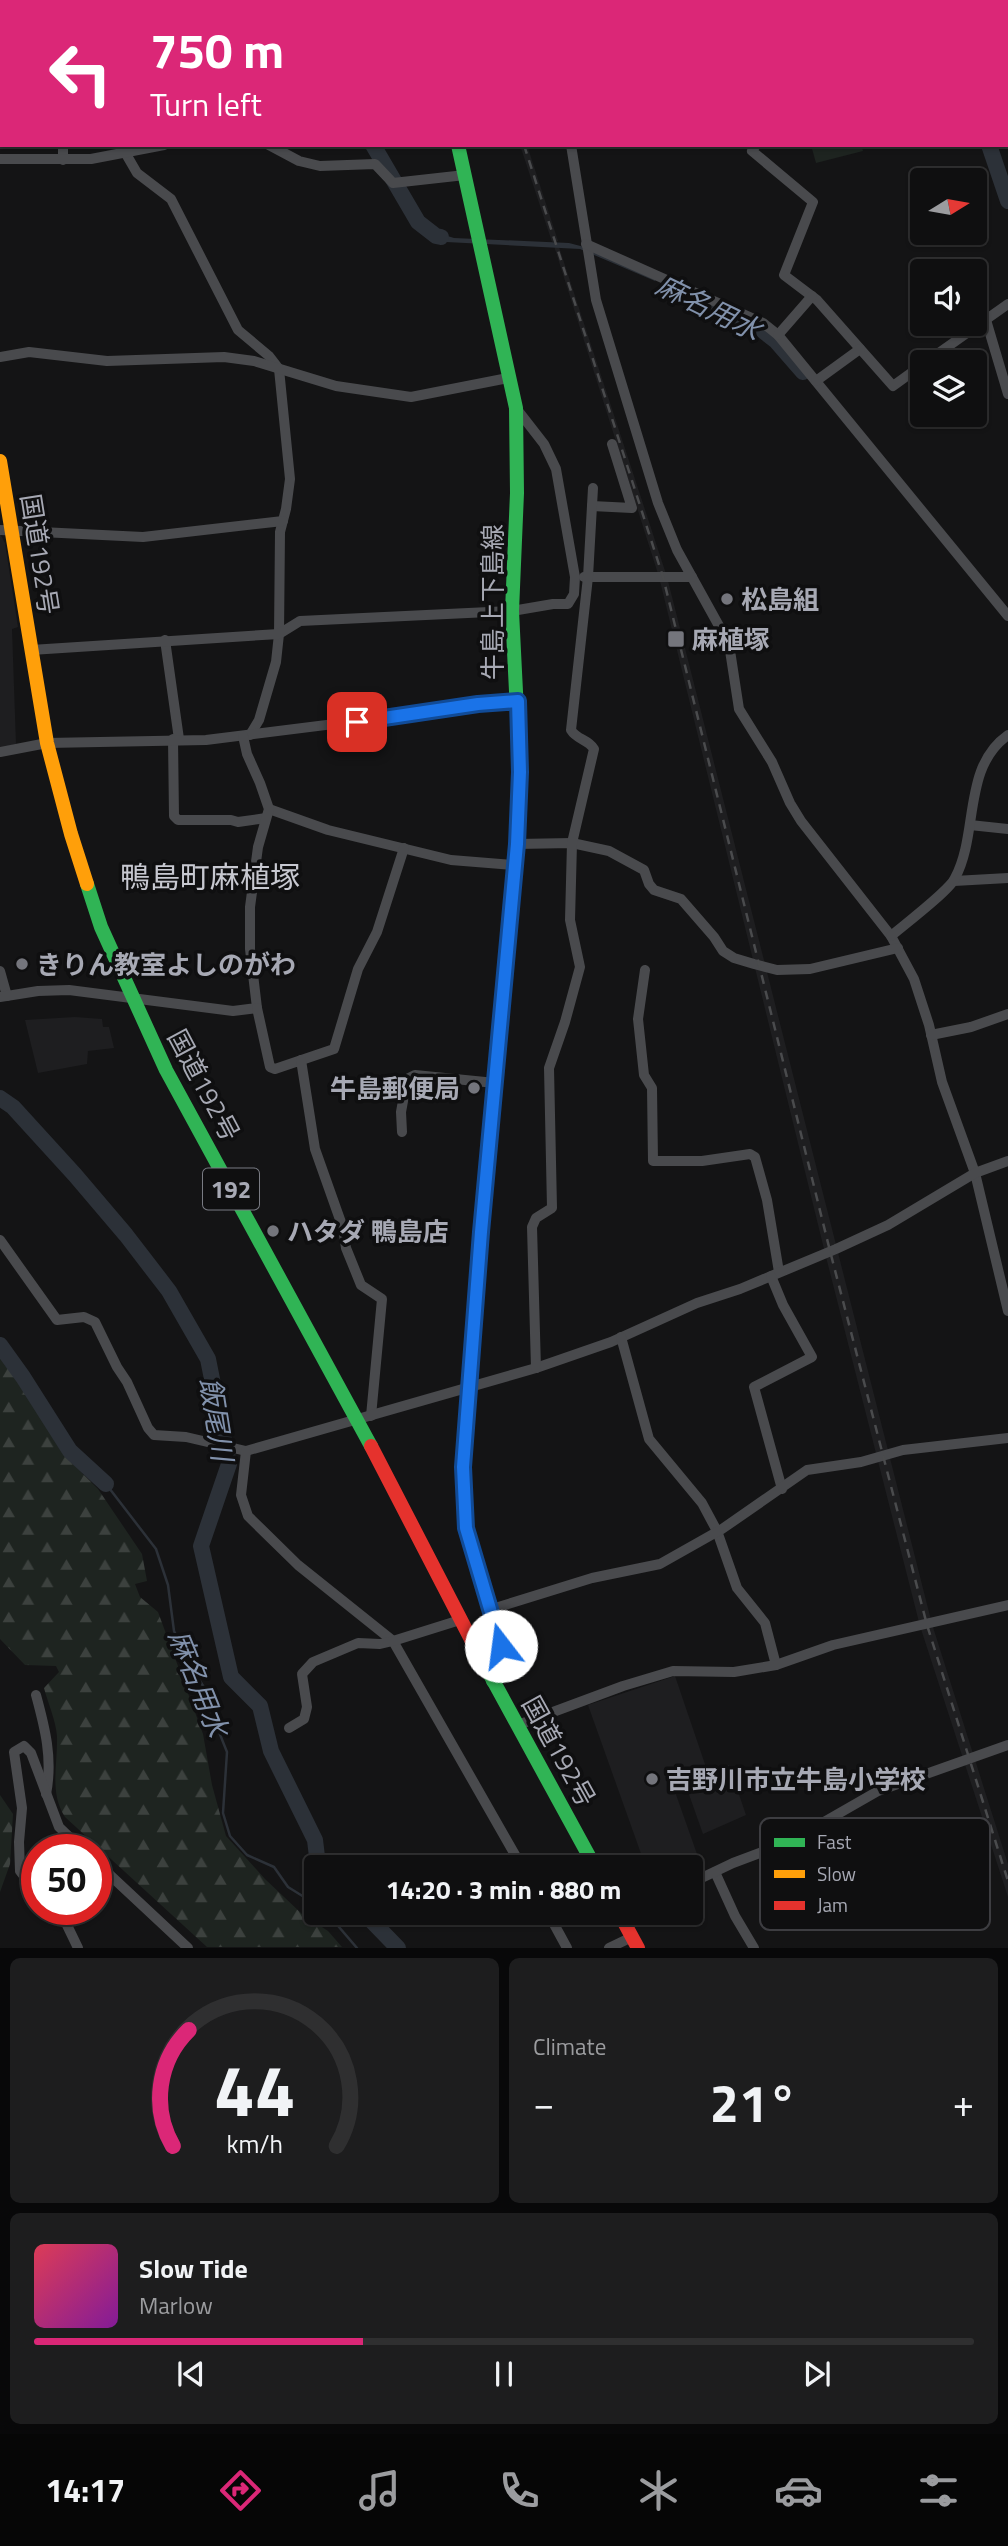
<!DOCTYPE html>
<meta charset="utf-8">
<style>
:root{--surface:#0f0f10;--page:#1d1d1e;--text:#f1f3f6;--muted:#9b9c9f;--line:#2f2f30;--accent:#db2777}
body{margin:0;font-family:"Titillium Web","Noto Sans JP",sans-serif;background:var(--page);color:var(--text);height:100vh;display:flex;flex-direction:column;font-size:26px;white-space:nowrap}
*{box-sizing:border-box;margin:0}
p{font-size:23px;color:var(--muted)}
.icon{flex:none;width:38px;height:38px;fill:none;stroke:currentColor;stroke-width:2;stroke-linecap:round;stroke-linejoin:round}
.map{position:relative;height:1948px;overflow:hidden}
.side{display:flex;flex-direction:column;gap:10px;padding:10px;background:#080809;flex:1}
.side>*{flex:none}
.guide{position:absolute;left:0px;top:0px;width:1008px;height:147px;box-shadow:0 2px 5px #0004,0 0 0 2px var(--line);background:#db2777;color:#fff;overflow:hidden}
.needle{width:46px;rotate:79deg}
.fabs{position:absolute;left:910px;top:168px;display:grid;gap:14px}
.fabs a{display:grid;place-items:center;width:77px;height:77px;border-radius:7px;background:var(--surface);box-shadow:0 2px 5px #0004,0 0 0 2px var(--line);font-size:35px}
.speed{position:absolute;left:21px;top:1834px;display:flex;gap:14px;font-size:35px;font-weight:700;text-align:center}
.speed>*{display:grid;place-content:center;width:91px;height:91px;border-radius:50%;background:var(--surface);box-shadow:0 2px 5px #0004,0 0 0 2px var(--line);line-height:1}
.speed .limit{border:10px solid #d22;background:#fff;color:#111}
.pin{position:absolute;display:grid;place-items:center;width:60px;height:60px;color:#fff;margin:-30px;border-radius:14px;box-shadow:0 4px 10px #0006}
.me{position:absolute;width:77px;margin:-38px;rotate:345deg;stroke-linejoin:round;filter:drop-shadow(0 0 5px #0008)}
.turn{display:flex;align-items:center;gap:24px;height:147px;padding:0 35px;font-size:32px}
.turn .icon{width:91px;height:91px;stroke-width:2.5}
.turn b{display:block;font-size:49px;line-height:60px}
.big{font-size:52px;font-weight:700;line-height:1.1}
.side .widget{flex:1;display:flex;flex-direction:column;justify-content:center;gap:10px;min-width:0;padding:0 24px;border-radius:10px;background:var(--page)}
.side .dial{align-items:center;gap:0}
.dial svg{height:182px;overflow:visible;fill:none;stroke:var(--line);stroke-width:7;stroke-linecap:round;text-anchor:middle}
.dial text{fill:var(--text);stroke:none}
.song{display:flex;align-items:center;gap:21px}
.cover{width:84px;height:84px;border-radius:10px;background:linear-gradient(135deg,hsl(350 70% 55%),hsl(290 70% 35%))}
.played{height:7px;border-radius:4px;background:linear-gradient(90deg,var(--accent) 35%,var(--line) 35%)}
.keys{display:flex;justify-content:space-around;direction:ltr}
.heat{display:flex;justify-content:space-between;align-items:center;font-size:38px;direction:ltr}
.side .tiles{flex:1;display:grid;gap:10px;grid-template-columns:1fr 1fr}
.widget:last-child{grid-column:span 2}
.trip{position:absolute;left:304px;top:1855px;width:399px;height:70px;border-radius:7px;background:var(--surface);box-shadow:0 2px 5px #0004,0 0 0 2px var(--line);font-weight:700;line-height:70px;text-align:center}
.tab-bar{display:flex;height:112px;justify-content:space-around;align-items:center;background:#060606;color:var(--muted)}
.tab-bar .icon{width:49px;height:49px}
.tab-bar .selected{color:var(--accent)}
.tab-bar b{font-size:32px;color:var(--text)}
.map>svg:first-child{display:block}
.built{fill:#1e1e20}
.green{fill:#1e2420}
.forest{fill:url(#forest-firs)}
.water{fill:#2c3138}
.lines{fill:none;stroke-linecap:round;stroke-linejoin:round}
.stream{stroke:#2c3138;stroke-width:2.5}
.river{stroke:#2c3138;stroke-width:16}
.street{stroke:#494a4d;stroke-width:10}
.fast{stroke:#30b455;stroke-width:14}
.slow{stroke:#ff9f0a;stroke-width:14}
.jam{stroke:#e5322d;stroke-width:14}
.rail{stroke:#4a4b4d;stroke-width:2.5;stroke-dasharray:9 7;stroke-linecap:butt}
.route-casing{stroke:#114b97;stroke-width:18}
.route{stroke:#1a73e8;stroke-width:12}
.poi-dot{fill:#74757c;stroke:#0f0f10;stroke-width:2.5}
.labels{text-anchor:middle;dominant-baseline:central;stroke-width:7;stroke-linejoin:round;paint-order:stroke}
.shield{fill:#0f0f10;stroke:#797b83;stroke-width:2}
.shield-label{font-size:24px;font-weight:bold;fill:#a7a9b4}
.street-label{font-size:26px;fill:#a7a9b4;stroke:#0f0f10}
.poi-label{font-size:26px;font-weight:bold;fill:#a7a9b4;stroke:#0f0f10;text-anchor:start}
.water-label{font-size:28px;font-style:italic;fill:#8191ab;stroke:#0f0f10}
.quarter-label{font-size:30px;fill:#c7c8d0;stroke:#0f0f10}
.key{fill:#0f0f10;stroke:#3d3d41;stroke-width:2}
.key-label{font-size:19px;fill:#a7a9b4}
</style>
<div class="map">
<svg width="1008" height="1948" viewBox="0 0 1008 1948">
<defs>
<pattern id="forest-firs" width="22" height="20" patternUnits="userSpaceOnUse" patternTransform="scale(1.75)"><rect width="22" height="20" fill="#1e2420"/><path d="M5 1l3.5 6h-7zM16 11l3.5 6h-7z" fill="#3c413e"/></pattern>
</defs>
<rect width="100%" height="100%" fill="#141415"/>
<!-- built -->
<g class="built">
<polygon points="520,145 527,145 558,241 552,242"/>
<polygon points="554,246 559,247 667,577 932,1624 1008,1864 1008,1897 920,1626 825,1253 659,577"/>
<polygon points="0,534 5,543 18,627 12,629 16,744 0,748"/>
<polygon points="75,1017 102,1019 103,1027 109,1027 114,1048 88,1051 87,1064 38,1073 25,1020"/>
<polygon points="675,1676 708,1773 673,1786 703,1871 691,1876 691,1867 643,1867 644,1862 588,1705"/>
<polygon points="729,1765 746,1815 703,1834 686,1786"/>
</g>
<!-- green -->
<polygon class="green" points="811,145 861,145 863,151 816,163"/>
<!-- forest -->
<g class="forest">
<path d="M 0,1354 L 68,1459 L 98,1489 L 142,1554 L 147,1581 L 135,1584 L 140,1597 L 158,1612 L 203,1734 L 212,1785 L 226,1836 L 265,1879 L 302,1914 L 328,1931 L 342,1947 L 207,1947 L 65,1817 C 49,1792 58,1764 57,1736 C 56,1721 48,1703 44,1688 L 59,1672 L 56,1666 L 25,1665 L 0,1639 Z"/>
<polygon points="0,1795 13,1814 10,1864 0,1892"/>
</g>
<!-- water -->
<polygon class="water" points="422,221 438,233 454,238 569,243 592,249 656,278 655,281 580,249 446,242 432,237 423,231"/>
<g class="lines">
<!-- stream -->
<g class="stream">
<polyline points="106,1484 156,1549 168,1585 174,1631 193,1670 212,1700 217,1727 227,1752 223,1813 230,1836 247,1855 274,1867 288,1887 317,1905"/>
<polyline points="327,1913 357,1948"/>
</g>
<!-- river -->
<g class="river">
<polyline points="262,0 264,2"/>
<polyline points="1006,5 1008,0"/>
<polyline points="373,145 418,222 436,236 441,237"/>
<polyline points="989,145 1008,201"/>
<polyline points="713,306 757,326 776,341 803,372"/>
<polyline points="0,1098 13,1107 75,1175 126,1235 169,1291 208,1359 229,1464 201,1546 231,1677 260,1706 271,1751 315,1840 318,1865 320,1867"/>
<polyline points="0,1345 23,1377 70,1451 106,1484"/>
<polyline points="364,1913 398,1948"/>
</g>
<!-- street -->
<g class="street">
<polyline points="0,0 1,0"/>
<polyline points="42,0 42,2"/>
<polyline points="550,0 550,2"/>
<polyline points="752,0 752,2"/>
<polyline points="900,0 900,2"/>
<polyline points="202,2 203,0"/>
<polyline points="945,2 947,0"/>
<polyline points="63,145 63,160"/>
<polyline points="269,145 299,161 320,166 375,164 393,183 465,175"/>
<polyline points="571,145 596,300 658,503 677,550 729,644 739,709 772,762 790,803 801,821 891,936 914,979 929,1025 942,1082 975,1173 1008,1311"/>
<polyline points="756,145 752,151 813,202 784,275 817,300 893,386 922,365"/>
<polyline points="126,154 137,173 171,199 238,330 269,356 279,369 290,479 286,509 280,532 279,634 276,662 259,720 250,735"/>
<polyline points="0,159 91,159 164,145"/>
<polyline points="586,244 763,323 778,335 1008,616"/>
<polyline points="986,320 1008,394"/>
<polyline points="778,335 812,296"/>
<polyline points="0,357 29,352 107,361 224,357 254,361 336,386 411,397 508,378"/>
<polyline points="926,362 1008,304"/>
<polyline points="816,381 860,349"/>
<polyline points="592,506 632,508 612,444"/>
<polyline points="0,530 143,537 283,521"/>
<polyline points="584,577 692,577"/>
<polyline points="165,640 179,739"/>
<polyline points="31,650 279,634 300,621 512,611 553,604 568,604 574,594 575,577 556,469 544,444 516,408"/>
<polyline points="173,739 174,816 178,820 231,820 238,822 266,818"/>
<polyline points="0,752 47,743 206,740 518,701"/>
<polyline points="269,809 328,830 451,860 514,865"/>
<polyline points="970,825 1008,829"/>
<polyline points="517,844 572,843 609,851 644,870 649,884 654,890 681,899 714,937 723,951 734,958 754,964 777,970 810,969 898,948"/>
<polyline points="954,881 1008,878"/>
<path d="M 891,936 C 904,925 950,890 955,878 C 979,834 962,767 1008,735"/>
<polyline points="645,970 638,1019 644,1075 652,1088 653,1161 702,1161 750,1154 755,1157 767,1200 779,1272"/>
<polyline points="0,971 7,996"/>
<polyline points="0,997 38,991 69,990 233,1011 257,1008 250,949 250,907 258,847 269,809 260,783 247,754 243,736"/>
<polyline points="257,1008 270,1067 275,1069 334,1049 358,969 377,932 404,848"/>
<polyline points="931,1035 971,1027 1008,1014"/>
<polyline points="301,1060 315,1149 343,1228 346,1248 361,1285 382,1299 371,1416"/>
<polyline points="402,1132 401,1112 407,1079 415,1075 495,1083"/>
<polyline points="0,1240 57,1320 84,1317 95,1322 117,1367 127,1382 148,1428 154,1435 186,1437 246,1451 536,1368 611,1342 697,1303 740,1289 836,1249 888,1225 975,1173 1008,1161"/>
<polyline points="771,1276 783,1305 812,1357 754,1387 782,1489"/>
<polyline points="621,1337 649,1439 702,1503 717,1531 737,1588 765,1623 776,1665"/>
<path d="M 536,1368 L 532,1227 L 536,1218 L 552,1208 L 549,1068 L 565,1022 L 580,967 L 570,920 L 572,843 L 594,749 C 588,739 577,740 571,730 L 588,577 L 593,488"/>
<polyline points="246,1451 241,1495 248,1516 298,1565 393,1641 522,1867"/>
<polyline points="492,1609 592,1578 660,1564 722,1529 807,1470 861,1462 903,1450 1008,1438"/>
<path d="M 36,1695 C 45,1728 53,1759 46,1794"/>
<polyline points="518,1725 623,1686 673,1671 734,1672 776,1665 833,1645 1008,1605"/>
<polyline points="289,1728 304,1719 307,1707 302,1674 313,1662 358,1643 380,1644 393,1641 460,1620"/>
<polyline points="96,1862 188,1948"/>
<polyline points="715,1872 735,1916 754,1948"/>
<polyline points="691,1883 733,1863 789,1842 878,1791 1008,1745"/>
<polyline points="37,1893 20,1871 19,1842 22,1808 14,1752 24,1746 31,1753 59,1827 83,1850"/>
<polyline points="53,1909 65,1921 78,1948"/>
<polyline points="548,1913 567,1948"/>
<polyline points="609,1948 632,1937"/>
</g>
<!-- fast -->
<g class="fast">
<polyline points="458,145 516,408 517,493 512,611 520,772 516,857"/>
<polyline points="87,884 101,927 166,1070 371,1446"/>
<polyline points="489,1150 463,1467 466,1528 506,1664 503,1674 493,1681"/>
<polyline points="477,1651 595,1867"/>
</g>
<!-- slow -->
<g class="slow">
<polyline points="338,0 340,2"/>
<polyline points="0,461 47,743 71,834 87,884"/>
<polyline points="489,1150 516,857"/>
</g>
<!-- jam -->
<g class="jam">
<polyline points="371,1446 477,1651"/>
<polyline points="619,1913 638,1948"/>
</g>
<!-- rail -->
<g class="rail">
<polyline points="476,0 477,2"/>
<polyline points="524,145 663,577 830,1251 927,1625 1008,1881"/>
</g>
</g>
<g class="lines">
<defs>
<polyline id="route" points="357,722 478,704 518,701 520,772 517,844 481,1232 463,1467 466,1528 501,1646"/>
</defs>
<!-- route casing -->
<use href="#route" class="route-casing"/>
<!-- route -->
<use href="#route" class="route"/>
</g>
<!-- markers -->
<g class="poi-dot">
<circle cx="727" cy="599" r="7"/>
<rect x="667" y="630" width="18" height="18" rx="3.5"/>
<circle cx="22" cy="964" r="7"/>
<circle cx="474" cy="1088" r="7"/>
<circle cx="273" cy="1231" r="7"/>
<circle cx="652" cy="1779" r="7"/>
</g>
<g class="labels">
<!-- shield labels -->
<rect class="shield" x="203" y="1168.5" width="56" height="41" rx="5"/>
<g class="shield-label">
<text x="231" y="1189">192</text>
</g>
<!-- street labels -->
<g class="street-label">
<text transform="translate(40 554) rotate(81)">国道192号</text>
<text transform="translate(492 602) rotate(-90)">牛島上下島線</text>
<text transform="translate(204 1085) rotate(62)">国道192号</text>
<text transform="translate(559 1751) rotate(61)">国道192号</text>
</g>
<!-- poi labels -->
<g class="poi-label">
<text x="741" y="599">松島組</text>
<text x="692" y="639">麻植塚</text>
<text x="36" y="964">きりん教室よしのがわ</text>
<text x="460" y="1088" text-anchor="end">牛島郵便局</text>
<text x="287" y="1231">ハタダ 鴨島店</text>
<text x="666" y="1779">吉野川市立牛島小学校</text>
</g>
<!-- water labels -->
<g class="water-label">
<text transform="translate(709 307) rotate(26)">麻名用水</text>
<text transform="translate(217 1419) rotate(81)">飯尾川</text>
<text transform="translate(199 1683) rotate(68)">麻名用水</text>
</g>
<!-- quarter labels -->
<g class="quarter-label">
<text x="210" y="877">鴨島町麻植塚</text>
</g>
</g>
<!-- legend -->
<rect x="760" y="1818" width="230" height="112" rx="10" class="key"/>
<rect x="774" y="1838" width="31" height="9" fill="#30b455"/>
<rect x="774" y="1870" width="31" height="8" fill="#ff9f0a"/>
<rect x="774" y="1901" width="31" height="9" fill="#e5322d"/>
<g class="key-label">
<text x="817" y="1849">Fast</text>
<text x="817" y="1881">Slow</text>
<text x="817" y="1912">Jam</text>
</g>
</svg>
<div class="fabs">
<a><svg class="needle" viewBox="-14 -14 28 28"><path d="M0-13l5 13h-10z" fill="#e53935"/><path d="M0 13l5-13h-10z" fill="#9b9c9f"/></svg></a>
<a><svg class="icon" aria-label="sound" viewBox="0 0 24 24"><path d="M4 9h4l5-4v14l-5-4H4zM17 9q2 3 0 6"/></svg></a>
<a><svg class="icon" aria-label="layers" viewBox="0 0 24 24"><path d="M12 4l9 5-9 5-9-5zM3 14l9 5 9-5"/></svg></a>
</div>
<div class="speed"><div class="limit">50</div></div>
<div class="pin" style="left:357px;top:722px;background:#d93025"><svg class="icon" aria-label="arrive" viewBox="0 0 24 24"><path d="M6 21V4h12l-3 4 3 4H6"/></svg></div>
<svg class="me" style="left:501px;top:1646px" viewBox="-20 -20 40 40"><circle r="19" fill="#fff"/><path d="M0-13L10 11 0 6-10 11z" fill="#1a73e8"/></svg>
<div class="trip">14:20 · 3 min · 880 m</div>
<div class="guide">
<div class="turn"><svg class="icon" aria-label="left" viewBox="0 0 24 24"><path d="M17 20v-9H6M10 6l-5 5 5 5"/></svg><div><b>750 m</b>Turn left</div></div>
</div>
</div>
<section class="side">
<div class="tiles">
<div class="widget dial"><svg viewBox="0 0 100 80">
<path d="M14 69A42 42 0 1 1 86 69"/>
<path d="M14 69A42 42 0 0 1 21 18" stroke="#db2777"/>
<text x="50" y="56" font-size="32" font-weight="700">44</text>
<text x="50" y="72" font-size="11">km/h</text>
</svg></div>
<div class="widget"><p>Climate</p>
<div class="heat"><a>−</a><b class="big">21°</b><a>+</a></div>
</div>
<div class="widget">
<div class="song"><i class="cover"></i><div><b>Slow Tide</b><p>Marlow</p></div></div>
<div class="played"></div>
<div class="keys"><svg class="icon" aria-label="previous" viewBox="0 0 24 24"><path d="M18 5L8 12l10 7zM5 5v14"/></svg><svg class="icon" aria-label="pause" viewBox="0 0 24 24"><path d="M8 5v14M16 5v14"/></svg><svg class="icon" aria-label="next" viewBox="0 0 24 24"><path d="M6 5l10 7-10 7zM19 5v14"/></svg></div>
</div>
</div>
</section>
<nav class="tab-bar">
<b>14:17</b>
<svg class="icon selected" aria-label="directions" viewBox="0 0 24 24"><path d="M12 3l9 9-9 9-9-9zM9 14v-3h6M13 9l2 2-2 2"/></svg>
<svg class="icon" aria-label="music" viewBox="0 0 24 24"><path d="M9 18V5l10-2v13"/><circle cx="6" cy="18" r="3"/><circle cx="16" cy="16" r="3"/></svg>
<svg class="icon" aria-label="phone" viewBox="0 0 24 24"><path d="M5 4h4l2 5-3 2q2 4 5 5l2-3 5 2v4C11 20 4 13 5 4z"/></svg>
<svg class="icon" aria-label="climate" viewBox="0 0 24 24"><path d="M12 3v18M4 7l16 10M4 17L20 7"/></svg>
<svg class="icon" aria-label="car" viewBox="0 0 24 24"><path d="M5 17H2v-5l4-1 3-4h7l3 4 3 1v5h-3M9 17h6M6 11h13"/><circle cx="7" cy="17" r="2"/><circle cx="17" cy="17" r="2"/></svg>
<svg class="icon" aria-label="filters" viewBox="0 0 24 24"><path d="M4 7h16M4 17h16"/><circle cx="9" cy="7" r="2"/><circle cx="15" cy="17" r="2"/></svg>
</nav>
